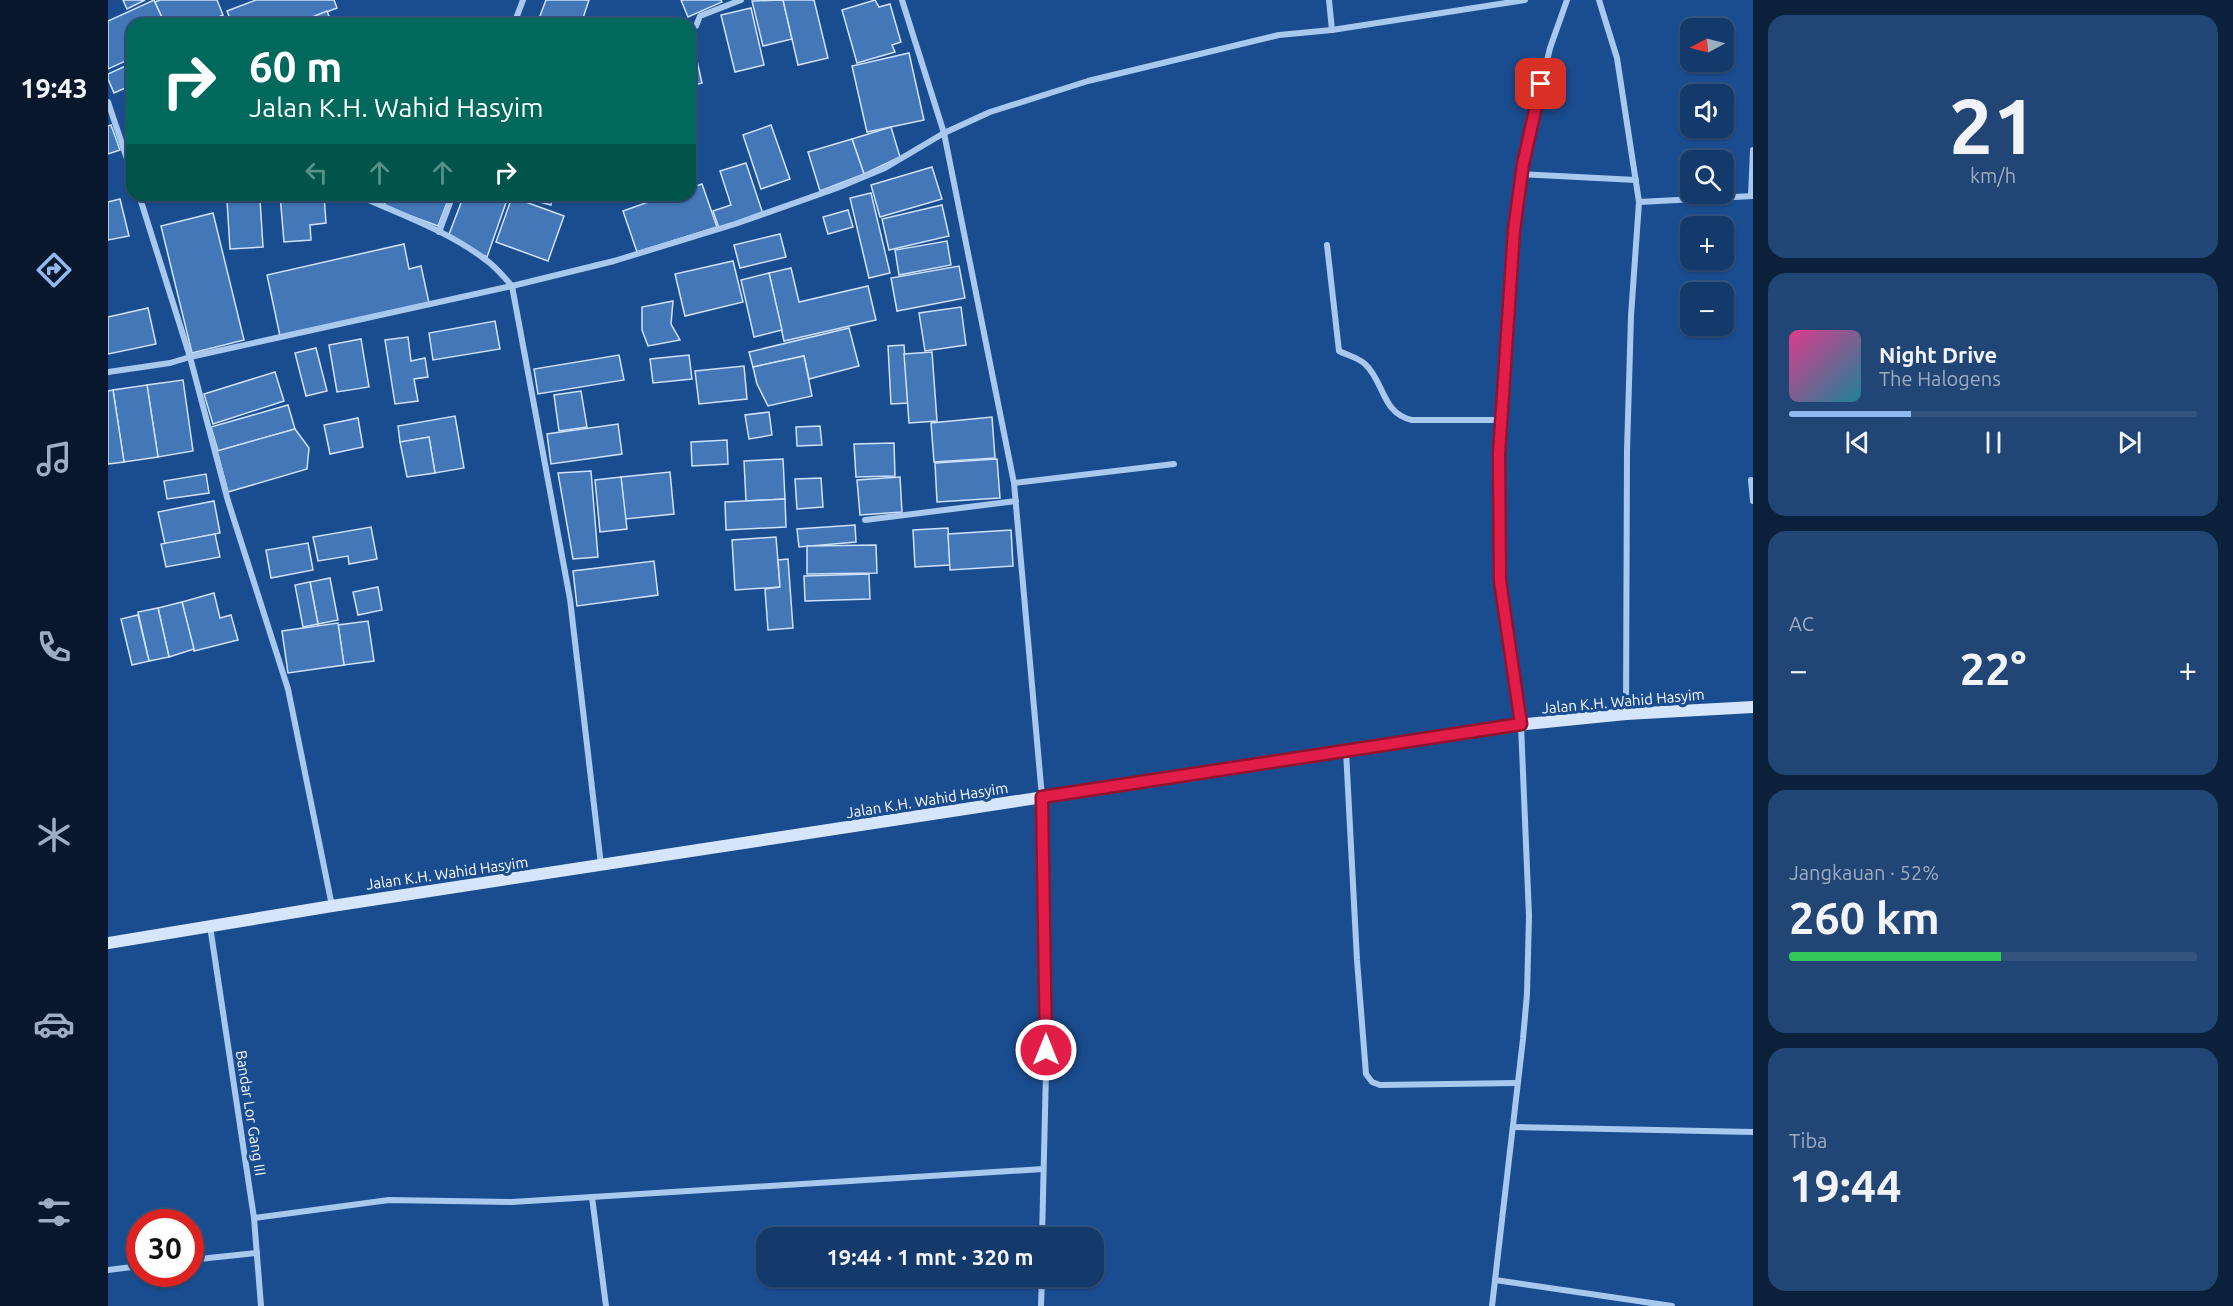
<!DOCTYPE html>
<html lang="id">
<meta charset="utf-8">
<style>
:root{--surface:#143a6c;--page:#214574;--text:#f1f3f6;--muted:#9dadc2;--line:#33547f;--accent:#90b9f0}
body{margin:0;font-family:Ubuntu,sans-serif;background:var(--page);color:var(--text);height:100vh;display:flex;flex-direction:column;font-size:22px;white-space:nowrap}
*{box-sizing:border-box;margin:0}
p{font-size:20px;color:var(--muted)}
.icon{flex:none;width:33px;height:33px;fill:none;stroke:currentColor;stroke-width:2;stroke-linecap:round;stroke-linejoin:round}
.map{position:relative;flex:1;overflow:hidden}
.side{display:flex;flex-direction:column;gap:15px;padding:15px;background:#0b203b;width:480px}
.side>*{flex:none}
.guide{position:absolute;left:18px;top:18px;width:570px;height:183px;border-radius:18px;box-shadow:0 2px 4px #0004,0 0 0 2px var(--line);background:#00695c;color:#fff;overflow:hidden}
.needle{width:39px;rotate:263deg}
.fabs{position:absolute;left:1572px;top:18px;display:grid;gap:12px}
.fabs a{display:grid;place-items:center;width:54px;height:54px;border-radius:12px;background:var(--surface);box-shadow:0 2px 4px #0004,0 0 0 2px var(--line);font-size:30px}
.speed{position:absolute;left:18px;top:1209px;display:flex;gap:12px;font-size:30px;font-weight:700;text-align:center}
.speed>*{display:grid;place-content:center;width:78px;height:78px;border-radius:50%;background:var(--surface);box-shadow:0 2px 4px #0004,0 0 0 2px var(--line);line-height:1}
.speed .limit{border:9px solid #d22;background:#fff;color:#111}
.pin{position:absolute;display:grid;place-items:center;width:51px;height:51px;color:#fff;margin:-26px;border-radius:12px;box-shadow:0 3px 9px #0006}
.me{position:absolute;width:66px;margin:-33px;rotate:0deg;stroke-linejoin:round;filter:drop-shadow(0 0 4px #0008)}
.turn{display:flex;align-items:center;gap:21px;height:126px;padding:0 24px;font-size:27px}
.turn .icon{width:78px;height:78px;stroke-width:2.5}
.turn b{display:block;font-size:42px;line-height:51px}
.lanes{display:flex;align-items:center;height:57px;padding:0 24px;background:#0003;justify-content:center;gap:30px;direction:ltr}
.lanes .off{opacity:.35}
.big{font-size:45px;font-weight:600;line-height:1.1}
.side .card{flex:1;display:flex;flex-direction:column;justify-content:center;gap:9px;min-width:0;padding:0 21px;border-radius:18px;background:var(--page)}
.side .dial{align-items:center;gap:0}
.dial b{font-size:78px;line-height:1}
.song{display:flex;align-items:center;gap:18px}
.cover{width:72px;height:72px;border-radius:9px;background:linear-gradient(135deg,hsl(330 70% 55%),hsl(190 70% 35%))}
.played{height:6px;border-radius:3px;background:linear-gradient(90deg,var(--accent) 30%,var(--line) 30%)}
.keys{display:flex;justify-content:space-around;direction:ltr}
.heat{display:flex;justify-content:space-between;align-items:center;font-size:33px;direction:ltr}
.charge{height:9px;border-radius:4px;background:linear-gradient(90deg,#34c759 52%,var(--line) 0)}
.trip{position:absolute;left:648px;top:1227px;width:348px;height:60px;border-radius:18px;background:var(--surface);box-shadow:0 2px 4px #0004,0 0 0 2px var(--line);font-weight:600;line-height:60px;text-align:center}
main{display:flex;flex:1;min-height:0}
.tabs{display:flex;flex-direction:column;width:108px;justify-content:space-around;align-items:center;background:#08172b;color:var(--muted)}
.tabs .icon{width:42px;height:42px}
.tabs .on{color:var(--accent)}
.tabs b{font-size:27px;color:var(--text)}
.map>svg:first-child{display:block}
.building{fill:#4377b8;stroke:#cee2fa;stroke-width:1.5}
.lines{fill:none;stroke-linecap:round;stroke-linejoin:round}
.street{stroke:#a8c8ee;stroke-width:6}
.secondary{stroke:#d5e5fa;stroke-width:12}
.route-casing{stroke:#92132f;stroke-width:15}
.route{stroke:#e11d48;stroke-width:10}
.labels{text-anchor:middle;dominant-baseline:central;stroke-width:6;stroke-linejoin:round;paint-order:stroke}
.street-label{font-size:15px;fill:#fff;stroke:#1a4d90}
</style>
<main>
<nav class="tabs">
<b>19:43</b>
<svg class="icon on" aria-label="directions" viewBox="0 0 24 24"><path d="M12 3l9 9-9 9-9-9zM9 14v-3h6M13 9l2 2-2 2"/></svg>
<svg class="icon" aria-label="music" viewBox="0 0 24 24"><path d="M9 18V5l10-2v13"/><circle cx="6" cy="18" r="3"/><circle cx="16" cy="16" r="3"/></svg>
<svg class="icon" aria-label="phone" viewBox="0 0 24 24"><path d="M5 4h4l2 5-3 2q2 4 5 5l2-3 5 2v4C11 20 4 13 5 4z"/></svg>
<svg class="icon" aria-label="climate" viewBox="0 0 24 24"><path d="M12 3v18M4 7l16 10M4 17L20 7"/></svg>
<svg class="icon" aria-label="car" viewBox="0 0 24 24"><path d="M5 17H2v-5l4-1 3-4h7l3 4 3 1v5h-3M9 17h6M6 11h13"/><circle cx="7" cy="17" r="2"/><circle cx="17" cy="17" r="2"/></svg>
<svg class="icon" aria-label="filters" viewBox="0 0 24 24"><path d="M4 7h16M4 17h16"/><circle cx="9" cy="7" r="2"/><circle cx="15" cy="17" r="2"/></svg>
</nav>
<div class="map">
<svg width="1645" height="1306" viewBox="0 0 1645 1306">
<rect width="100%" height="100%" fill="#1a4d90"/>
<!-- building -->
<g class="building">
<polygon points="15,0 37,0 19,9"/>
<polygon points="46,0 57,24 24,24 24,58 0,69 0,21"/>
<polygon points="52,0 109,0 115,15 95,24 57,24 47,2"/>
<polygon points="148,0 226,0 229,8 187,24 124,24 119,11"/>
<polygon points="438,0 481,0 473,24 429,24"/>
<polygon points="573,0 613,0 614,2 580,17"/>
<polygon points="675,0 684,39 655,46 644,1"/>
<polygon points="675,0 706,0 720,58 690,65"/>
<polygon points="767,0 771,7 782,4 793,42 784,45 787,52 749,63 734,10"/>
<polygon points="643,8 656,65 627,72 613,15"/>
<polygon points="219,11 224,24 187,24"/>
<polygon points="120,19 122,24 108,24"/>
<polygon points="582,30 594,83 582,86"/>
<polygon points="801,53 816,120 759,132 744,66"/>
<polygon points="24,63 24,85 6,93 0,79 0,74"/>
<polygon points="3,125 12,150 0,154 0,126"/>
<polygon points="663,125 682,179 653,189 635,135"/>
<polygon points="783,127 792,157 756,174 744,139"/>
<polygon points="744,139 756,174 712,191 700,152"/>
<polygon points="638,163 655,214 611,228 605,211 623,205 612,171"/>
<polygon points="824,167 834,199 772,217 763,185"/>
<polygon points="594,184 609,227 529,252 515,211 560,195 582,195 582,188"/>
<polygon points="763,193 782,273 761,278 742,198"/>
<polygon points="104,195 168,195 168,199 152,199 155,247 122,249 119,201 104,202"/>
<polygon points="172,195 216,195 218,223 202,225 203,240 176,242"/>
<polygon points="280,195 342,195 330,226 276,206"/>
<polygon points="356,195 394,195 400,197 379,257 340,237"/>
<polygon points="425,195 445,195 443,205 424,200"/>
<polygon points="404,197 456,216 440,261 388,242"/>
<polygon points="12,199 21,236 0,240 0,202"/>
<polygon points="834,205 841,236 781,250 774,219"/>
<polygon points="740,210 745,227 720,234 715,217"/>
<polygon points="105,213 136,340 84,353 53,226"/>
<polygon points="672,234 678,257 632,268 626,245"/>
<polygon points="839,241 843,265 791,275 787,250"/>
<polygon points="296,244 301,269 313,266 321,303 172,336 159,275"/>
<polygon points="625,261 635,302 577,316 567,274"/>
<polygon points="851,266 857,298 789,311 783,278"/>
<polygon points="683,268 691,302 760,286 768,320 676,341 661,273"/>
<polygon points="661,273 674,330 646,337 633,280"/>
<polygon points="565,301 563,324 572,340 540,346 534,330 534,307"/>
<polygon points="853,307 858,345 817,351 811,313"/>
<polygon points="40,308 48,344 0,354 0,317"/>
<polygon points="387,321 392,349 325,360 321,333"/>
<polygon points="741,328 751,366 701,379 696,356 645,367 641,352"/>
<polygon points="300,337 303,361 317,358 320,377 306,379 310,401 287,404 277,340"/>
<polygon points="253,339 261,387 229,392 221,345"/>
<polygon points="796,345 800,403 783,404 780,346"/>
<polygon points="208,348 219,391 198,396 187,353"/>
<polygon points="824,352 829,421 801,423 796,354"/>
<polygon points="511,355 516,380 430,394 426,369"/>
<polygon points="581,355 584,379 545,383 542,359"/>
<polygon points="696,356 704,396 660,406 649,384 645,367"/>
<polygon points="636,366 639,399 591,404 587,371"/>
<polygon points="167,372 176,401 105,424 96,394"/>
<polygon points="75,380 85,451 50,457 39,385"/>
<polygon points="39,385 50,457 16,462 5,390"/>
<polygon points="5,390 16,462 0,464 0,391"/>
<polygon points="473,391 479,427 451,431 446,395"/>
<polygon points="180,405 187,429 110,451 103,427"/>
<polygon points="661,412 664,435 641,439 637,415"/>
<polygon points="347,416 356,468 327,473 321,437 292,442 290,426"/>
<polygon points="884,417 887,458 826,462 823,423"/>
<polygon points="250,418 255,447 222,454 216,425"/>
<polygon points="510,424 514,454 443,464 439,434"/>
<polygon points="712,426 714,445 689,446 688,427"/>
<polygon points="187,429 201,448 199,469 120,492 109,451"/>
<polygon points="321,437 327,473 299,477 292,442"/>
<polygon points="619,440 620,464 584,466 583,442"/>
<polygon points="786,443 787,476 748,477 746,444"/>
<polygon points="675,459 677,499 638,501 636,461"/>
<polygon points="889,459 892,498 829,502 827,463"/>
<polygon points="483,471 490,557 465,559 450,473"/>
<polygon points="562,472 566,514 517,519 513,477"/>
<polygon points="98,474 101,493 59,499 56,481"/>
<polygon points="513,477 519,529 492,532 487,480"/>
<polygon points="792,477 794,512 752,515 749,480"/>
<polygon points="713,478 715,507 689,509 687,479"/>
<polygon points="677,499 678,527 618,530 617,502"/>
<polygon points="106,501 112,533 57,544 50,512"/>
<polygon points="747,525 748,542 691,547 689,529"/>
<polygon points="263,527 269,559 241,564 240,556 210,561 205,537"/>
<polygon points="840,528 842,565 807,567 805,530"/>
<polygon points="903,530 905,566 842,570 840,534"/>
<polygon points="107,534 112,557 58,567 53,544"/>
<polygon points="668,537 672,587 627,590 624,540"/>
<polygon points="200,543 205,570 163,578 158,550"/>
<polygon points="768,545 769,573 699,574 699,546"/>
<polygon points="680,559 685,628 660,630 657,589 672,587 670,560"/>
<polygon points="546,561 550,595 469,606 465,571"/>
<polygon points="761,574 762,599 697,601 696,576"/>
<polygon points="222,578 230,620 210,624 202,582"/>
<polygon points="202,582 210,624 195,627 187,585"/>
<polygon points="270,587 274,610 250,615 245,592"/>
<polygon points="106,593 112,618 123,615 130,640 86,651 74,602"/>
<polygon points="74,602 86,649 61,657 50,608"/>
<polygon points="50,608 61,657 41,661 30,612"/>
<polygon points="30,615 41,661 24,665 13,619"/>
<polygon points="260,621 266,661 236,665 230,625"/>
<polygon points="230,623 236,665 180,673 174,631"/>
</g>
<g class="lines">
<!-- street -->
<g class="street">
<polyline points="794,0 836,133 906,483 934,797 938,1071 934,1238"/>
<polyline points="1221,0 1224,30"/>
<polyline points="1491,0 1509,58 1531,202 1523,316 1519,451 1518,714"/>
<polyline points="406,24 415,0"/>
<polyline points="588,26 592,16 633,0"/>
<polyline points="0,102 24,174"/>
<polyline points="1413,174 1528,180"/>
<polyline points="31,195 82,357 120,501 180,689 224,906"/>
<path d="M 249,195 C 292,214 340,231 378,260 C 388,267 396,277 404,286 L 462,599 L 493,865"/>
<polyline points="1643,196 1645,150"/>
<polyline points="1531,202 1645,196"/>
<polyline points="331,232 345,195"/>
<path d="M 1219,245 L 1231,351 C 1239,355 1251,358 1257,364 C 1276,381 1274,414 1304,420 L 1393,420"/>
<polyline points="0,372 62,363 82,357 404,286 506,261 627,224 729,188 777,168 836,133 882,112 980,81 1171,35 1224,30 1417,0"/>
<polyline points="1643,480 1645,501"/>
<polyline points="906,483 1066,464"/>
<polyline points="757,520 908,501"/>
<polyline points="1238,751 1249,960 1258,1074 1264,1082 1272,1085 1409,1083"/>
<polyline points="102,926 146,1218 153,1306"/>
<polyline points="1406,1127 1645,1132"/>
<polyline points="484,1197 498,1306"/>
<polyline points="146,1218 281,1200 404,1202 935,1169"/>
<polyline points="82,1260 149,1253"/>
<polyline points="0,1270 32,1266"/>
<polyline points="1387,1280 1564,1306"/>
<polyline points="933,1306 934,1276"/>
<polyline points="1384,1306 1415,1039 1419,994 1421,916 1413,725 1392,581 1391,454 1405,230 1413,174 1442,48 1459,0"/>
</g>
<!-- secondary -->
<polyline class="secondary" points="0,943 224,906 1399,726 1518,714 1645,707"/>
</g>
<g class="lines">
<defs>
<polyline id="route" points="938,1050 934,797 1413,724 1392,581 1391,454 1406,230 1415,164 1433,84"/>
</defs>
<!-- route casing -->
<use href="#route" class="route-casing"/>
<!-- route -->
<use href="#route" class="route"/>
</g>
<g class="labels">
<!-- street labels -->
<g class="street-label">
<text transform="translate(1515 701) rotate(-5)">Jalan K.H. Wahid Hasyim</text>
<text transform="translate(819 800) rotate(-9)">Jalan K.H. Wahid Hasyim</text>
<text transform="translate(339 873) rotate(-8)">Jalan K.H. Wahid Hasyim</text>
<text transform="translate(143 1113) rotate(81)">Bandar Lor Gang III</text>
</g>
</g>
</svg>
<div class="fabs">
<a><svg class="needle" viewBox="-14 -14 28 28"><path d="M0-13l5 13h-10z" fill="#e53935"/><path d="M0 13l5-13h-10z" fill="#9dadc2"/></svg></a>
<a><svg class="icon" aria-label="sound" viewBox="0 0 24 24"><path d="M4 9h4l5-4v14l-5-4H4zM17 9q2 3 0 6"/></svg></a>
<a><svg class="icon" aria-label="search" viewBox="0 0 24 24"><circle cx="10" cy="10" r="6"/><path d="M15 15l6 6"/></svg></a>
<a>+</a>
<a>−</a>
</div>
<div class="speed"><div class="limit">30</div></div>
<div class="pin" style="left:1433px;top:84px;background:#d93025"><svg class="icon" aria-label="arrive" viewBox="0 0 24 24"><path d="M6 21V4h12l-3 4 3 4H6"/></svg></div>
<svg class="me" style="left:938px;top:1050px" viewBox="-20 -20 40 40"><circle r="17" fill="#e11d48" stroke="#fff" stroke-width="3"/><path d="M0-11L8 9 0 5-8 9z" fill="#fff"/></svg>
<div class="trip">19:44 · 1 mnt · 320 m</div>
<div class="guide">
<div class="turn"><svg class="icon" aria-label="right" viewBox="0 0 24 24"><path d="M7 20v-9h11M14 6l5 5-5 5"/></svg><div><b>60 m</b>Jalan K.H. Wahid Hasyim</div></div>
<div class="lanes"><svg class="icon off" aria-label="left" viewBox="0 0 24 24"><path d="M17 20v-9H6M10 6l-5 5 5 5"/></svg><svg class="icon off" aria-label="ahead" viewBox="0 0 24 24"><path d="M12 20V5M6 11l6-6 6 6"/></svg><svg class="icon off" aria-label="ahead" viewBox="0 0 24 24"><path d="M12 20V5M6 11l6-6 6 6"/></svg><svg class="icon" aria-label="right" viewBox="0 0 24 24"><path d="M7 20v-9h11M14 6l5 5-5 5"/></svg></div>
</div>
</div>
<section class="side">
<div class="card dial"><b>21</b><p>km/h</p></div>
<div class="card">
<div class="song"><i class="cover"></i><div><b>Night Drive</b><p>The Halogens</p></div></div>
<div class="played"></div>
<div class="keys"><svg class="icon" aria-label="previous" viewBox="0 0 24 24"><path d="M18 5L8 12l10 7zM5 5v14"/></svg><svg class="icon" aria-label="pause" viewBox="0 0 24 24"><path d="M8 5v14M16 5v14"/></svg><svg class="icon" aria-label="next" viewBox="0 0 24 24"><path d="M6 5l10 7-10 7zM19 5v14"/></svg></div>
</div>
<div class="card"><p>AC</p>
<div class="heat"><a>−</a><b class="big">22°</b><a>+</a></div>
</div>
<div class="card"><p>Jangkauan · 52%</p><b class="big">260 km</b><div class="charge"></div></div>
<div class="card"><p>Tiba</p><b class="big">19:44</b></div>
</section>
</main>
